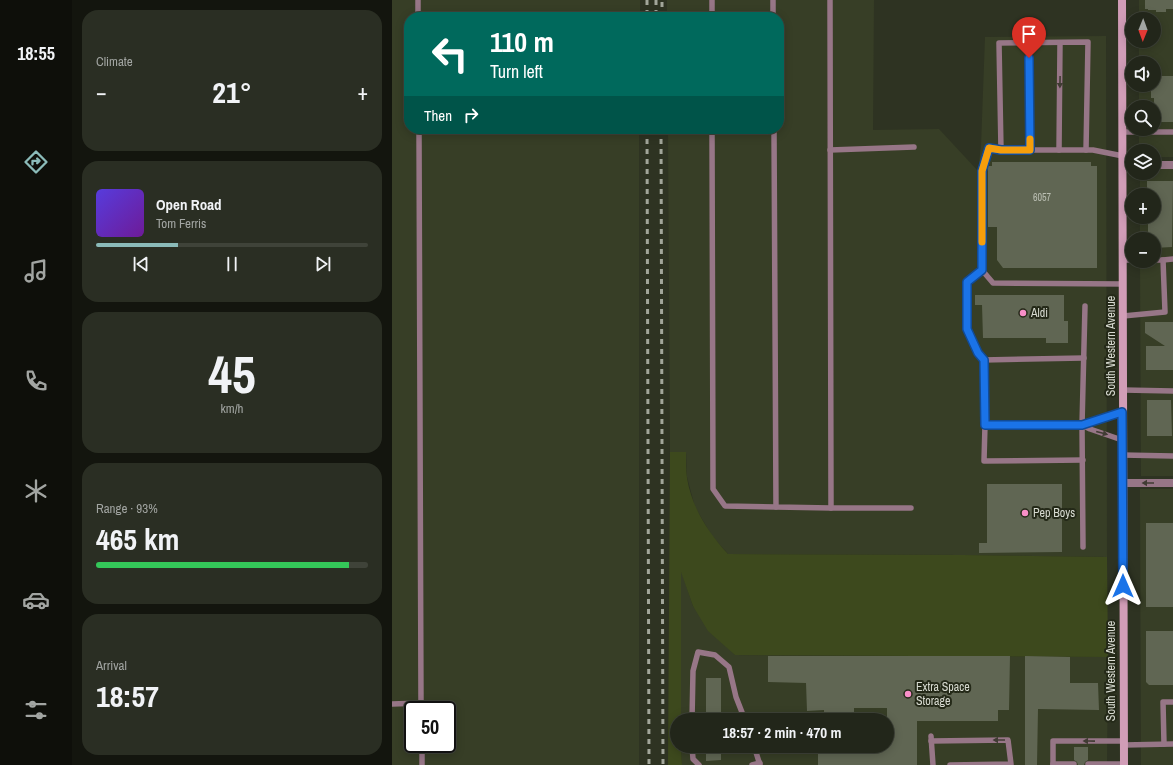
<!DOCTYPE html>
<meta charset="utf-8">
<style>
:root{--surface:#22261a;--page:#2a2e23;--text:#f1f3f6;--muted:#a2a5a2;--line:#3f4339;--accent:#8bbbb9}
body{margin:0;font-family:"Archivo Narrow",sans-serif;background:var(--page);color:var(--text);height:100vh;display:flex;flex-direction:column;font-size:15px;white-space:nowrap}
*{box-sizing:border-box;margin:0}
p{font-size:13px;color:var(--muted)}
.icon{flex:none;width:22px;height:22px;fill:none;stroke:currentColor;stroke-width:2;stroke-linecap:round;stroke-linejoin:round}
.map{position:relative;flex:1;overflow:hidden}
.side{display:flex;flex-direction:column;gap:10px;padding:10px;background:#13150e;width:320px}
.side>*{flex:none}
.banner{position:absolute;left:12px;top:12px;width:380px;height:122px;border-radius:16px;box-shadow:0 2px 10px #0003,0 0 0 1px var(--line);background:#00695c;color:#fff;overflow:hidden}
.needle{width:26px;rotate:181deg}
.controls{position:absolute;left:733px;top:12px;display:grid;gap:8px}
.controls a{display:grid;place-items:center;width:36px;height:36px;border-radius:50%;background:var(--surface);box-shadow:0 2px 10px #0003,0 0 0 1px var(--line);font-size:20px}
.speed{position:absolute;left:12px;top:701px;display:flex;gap:8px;font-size:20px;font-weight:700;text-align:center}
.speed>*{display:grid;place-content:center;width:52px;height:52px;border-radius:50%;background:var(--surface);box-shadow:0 2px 10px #0003,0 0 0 1px var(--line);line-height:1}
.speed .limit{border:2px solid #111;border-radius:6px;background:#fff;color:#111}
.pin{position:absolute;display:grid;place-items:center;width:34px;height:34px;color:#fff;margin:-41px -17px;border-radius:50% 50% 50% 0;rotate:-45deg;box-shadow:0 0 4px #0007}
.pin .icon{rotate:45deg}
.me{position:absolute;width:44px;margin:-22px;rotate:0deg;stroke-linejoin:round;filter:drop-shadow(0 0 3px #0008)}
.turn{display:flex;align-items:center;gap:14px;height:84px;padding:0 20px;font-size:18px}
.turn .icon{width:52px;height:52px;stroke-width:2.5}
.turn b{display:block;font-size:28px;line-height:34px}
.then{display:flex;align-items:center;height:38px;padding:0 20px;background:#0003;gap:8px;font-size:15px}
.big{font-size:30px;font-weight:700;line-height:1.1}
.side .card{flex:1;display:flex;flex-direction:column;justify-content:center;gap:6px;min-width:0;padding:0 14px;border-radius:16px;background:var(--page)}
.side .dial{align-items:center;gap:0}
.dial b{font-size:52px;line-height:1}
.song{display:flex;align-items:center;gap:12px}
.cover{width:48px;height:48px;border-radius:6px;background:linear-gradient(135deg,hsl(250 70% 55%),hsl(280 70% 35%))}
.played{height:4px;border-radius:2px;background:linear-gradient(90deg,var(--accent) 30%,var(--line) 30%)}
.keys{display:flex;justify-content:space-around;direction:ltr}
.heat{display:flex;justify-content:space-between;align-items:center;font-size:22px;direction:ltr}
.charge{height:6px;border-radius:3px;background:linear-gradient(90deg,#34c759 93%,var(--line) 0)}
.trip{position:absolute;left:278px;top:713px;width:224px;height:40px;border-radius:20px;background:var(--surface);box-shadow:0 2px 10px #0003,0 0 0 1px var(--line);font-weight:700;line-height:40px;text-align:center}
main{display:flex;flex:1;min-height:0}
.menu{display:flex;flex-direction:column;width:72px;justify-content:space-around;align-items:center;background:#0e0f0a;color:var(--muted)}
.menu .icon{width:28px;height:28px}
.menu .on{color:var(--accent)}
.menu b{font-size:18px;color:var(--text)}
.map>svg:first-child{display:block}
.built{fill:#373e26;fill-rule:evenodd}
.green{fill:#3d491d}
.building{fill:#606653}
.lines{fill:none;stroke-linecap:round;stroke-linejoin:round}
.lane{stroke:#977687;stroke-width:5.5}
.street{stroke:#977687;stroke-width:8}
.secondary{stroke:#d19db7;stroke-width:8}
.rail{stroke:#a2a69a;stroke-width:3;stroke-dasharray:5 5;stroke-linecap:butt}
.oneway{fill:#413c34}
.route-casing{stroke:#114b97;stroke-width:10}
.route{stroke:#1a73e8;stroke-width:7}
.slow{stroke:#f59e0b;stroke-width:7}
.poi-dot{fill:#f98fc8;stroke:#242918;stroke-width:1.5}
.labels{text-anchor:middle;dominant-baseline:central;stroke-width:4;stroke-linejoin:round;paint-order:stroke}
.number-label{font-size:10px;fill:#babeb2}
.poi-label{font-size:12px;fill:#d8dbd1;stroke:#242918;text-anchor:start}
.street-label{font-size:12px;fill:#d8dbd1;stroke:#242918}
</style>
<main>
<nav class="menu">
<b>18:55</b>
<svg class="icon on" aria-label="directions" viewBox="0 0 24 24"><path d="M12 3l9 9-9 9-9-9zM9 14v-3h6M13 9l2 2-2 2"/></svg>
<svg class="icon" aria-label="music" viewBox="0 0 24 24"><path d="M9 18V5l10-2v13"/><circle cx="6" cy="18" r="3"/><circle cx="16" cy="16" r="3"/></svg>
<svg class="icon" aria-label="phone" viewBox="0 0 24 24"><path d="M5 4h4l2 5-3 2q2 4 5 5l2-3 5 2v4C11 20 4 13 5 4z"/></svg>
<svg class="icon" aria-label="climate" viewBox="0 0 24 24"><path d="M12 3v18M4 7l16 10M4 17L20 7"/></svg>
<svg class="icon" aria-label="car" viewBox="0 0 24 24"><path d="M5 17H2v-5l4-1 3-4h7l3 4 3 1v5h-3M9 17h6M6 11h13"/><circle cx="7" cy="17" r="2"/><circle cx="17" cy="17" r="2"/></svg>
<svg class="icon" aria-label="filters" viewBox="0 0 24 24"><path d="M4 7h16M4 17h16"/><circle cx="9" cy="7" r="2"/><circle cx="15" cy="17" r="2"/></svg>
</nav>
<section class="side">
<div class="card"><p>Climate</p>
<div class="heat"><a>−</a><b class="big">21°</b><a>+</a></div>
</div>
<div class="card">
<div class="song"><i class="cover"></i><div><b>Open Road</b><p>Tom Ferris</p></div></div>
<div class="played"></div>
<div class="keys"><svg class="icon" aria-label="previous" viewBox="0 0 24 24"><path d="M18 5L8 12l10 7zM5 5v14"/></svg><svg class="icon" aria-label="pause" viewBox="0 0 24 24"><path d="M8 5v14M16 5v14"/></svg><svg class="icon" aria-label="next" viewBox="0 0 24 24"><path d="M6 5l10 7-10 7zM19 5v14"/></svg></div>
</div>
<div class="card dial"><b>45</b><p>km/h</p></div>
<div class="card"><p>Range · 93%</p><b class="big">465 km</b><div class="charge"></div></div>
<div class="card"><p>Arrival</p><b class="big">18:57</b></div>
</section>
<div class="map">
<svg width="781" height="765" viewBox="0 0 781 765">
<rect width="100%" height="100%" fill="#2e3322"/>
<!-- built -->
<g class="built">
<path d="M 0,0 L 248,0 L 248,17 L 17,17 L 17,129 L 247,129 L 247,765 L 0,765 ZM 21,710 L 55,710 L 55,744 L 21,744 Z"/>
<polygon points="275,0 482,0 481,130 547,129 586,171 589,146 593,37 714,36 715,557 570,555 336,554 320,536 303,507 295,477 294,453 278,452 276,129 387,129 387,17 275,17"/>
<polygon points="747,0 781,0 781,157 762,157 762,151 747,151 747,129 762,129 762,107 747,107 747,85 762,85 762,63 747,63 747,41 762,41 762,19 747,19"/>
<polygon points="762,169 781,169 781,476 749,476 748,261 762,261 762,239 748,239 748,217 762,217 762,195 748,195 748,173 762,173"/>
<polygon points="748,489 781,489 781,765 749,765"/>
<polygon points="289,570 301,606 343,655 716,657 715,765 290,765 289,746 495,746 495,720 289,720"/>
</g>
<!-- green -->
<path class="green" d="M 278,452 L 294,452 C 294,461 294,470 295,478 C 300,508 316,532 336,554 L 570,555 L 715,557 L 716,657 L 343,655 L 316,631 L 301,606 L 289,572 L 289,720 L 285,720 L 285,746 L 289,746 L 290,765 L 276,765 Z"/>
<!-- building -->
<g class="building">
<polygon points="753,0 781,0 781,9 774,9 774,12 764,12 764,10 756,10 756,9 753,9"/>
<polygon points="762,76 781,76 781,122 762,122 762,98 759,98 759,85 762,85"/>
<polygon points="600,162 699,162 699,166 705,166 705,268 611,268 605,260 605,227 596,227 596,166 600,166"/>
<polygon points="755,181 781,181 780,247 762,248 762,239 756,239 756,217 762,217 762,195 755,195"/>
<polygon points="583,295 672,295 672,321 676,321 676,343 654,343 654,338 591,338 590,305 583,305"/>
<polygon points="753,322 781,322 781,370 754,370 754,346 773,346 753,333"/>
<polygon points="755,400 779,400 780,436 755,436"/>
<polygon points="595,484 670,484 670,552 587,553 587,543 595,543"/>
<rect x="754" y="523" width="27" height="84"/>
<polygon points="754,631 781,631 781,685 757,685 754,682"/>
<polygon points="376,656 618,656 617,710 606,710 606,721 525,721 525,765 426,765 426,746 495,746 495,708 462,708 462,716 432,716 432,710 415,711 414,683 376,682"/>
<polygon points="633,656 678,657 678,683 706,683 707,710 646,709 645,765 633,765"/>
<rect x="314" y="678" width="15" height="42"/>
<polygon points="314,746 329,746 329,760 314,761"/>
<polygon points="682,747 696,747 696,760 693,762 692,765 686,765 685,762 682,760"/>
</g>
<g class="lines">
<!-- lane -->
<g class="lane">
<polyline points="26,0 26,17"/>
<polyline points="320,0 320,17"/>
<polyline points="381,0 381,17"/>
<polyline points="438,0 439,508 519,508"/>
<polyline points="637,43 638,150"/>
<polyline points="320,129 321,489 333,506 384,507"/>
<polyline points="382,129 384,507 439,508"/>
<polyline points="731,132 781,132"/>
<polyline points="438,150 522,147"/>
<polyline points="609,150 607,43 696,42 694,150"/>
<polyline points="667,150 668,43"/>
<polyline points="731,260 740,260"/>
<polyline points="771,260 781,259"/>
<polyline points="590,270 575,282 575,329 586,353 591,360 593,425"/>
<polyline points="731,284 601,283 590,270 590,171 597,148 609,150 701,150 731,156"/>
<polyline points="731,316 773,312 771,260 762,260"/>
<polyline points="591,360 692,358"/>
<polyline points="731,390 781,391"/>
<polyline points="690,425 698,429 730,440"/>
<polyline points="730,455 781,456"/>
<polyline points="691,460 592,461 593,425 690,425 731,412"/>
<polyline points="691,547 690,425 693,306"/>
<polyline points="29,703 30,710"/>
<polyline points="0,704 29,703 27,129"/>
<polyline points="300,720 301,671 306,652 323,655 337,667 344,697 353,720"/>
<polyline points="539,736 541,765"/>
<polyline points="539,741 616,740 619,764 558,765"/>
<polyline points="30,744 30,765"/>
<polyline points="772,744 771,702 781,702"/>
<polyline points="732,745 781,744"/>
<polyline points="300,746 301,759 307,765"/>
<polyline points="362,746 368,765"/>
<polyline points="661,764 682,764"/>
<polyline points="696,764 732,764"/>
<polyline points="360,765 368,763"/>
<polyline points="661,765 661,741 732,741"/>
</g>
<!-- street -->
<g class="street">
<polyline points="731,156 740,160"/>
<polyline points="762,165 781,165"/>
<polyline points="730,483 781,483"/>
</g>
<!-- secondary -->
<polyline class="secondary" points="730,0 732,765"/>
<!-- rail -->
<g class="rail">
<polyline points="255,0 255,17"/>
<polyline points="264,0 264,17"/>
<polyline points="270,17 270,0"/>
<polyline points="255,129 257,765"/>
<polyline points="269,129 271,765"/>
</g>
</g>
<!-- one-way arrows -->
<defs><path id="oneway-solid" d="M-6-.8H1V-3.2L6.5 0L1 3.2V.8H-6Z"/></defs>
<g class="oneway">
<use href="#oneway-solid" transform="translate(668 82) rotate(91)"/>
<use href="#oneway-solid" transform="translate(710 433) rotate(15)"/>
<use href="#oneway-solid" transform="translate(756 483) rotate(180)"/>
<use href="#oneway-solid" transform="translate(607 740) rotate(180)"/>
<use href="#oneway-solid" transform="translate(697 741) rotate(-179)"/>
</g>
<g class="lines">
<defs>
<polyline id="route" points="637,58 638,150 609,150 597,148 590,171 590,270 575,282 575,329 586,353 592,360 593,425 690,425 730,412 731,586"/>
</defs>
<!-- route casing -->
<use href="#route" class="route-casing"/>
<!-- route -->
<use href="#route" class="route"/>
<!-- slow -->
<polyline class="slow" points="590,242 590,171 597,148 609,150 638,150 638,139"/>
</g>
<!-- markers -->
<g class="poi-dot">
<circle cx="631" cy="313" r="4"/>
<circle cx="633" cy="513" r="4"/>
<circle cx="516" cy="694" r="4"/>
</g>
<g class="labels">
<!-- number labels -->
<g class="number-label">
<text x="650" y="197">6057</text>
</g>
<!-- poi labels -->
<g class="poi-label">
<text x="639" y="313">Aldi</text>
<text x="641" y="513">Pep Boys</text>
<text x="524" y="687">Extra Space<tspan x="524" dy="14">Storage</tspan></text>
</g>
<!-- street labels -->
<g class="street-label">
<text transform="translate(719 346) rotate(-90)">South Western Avenue</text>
<text transform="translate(719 671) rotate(-90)">South Western Avenue</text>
</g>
</g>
</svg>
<div class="controls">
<a><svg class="needle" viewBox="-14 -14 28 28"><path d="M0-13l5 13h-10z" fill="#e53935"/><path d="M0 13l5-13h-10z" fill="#a2a5a2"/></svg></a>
<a><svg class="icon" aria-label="sound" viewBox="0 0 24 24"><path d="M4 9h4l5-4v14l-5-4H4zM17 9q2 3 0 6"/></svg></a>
<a><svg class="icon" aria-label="search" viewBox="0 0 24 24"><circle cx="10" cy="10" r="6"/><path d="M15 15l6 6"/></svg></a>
<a><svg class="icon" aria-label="layers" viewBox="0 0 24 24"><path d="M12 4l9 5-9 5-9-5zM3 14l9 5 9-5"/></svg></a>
<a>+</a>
<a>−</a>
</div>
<div class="speed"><div class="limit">50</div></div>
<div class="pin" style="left:637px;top:58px;background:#d93025"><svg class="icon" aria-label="arrive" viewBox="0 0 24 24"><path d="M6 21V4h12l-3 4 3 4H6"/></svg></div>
<svg class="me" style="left:731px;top:586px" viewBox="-20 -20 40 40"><path d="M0-17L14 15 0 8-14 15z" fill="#1a73e8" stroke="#fff" stroke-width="4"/></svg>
<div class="trip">18:57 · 2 min · 470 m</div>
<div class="banner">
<div class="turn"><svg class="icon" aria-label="left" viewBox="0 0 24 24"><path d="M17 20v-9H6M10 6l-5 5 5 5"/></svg><div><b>110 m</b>Turn left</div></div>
<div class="then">Then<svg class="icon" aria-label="right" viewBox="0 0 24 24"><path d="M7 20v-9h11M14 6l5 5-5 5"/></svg></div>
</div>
</div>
</main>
